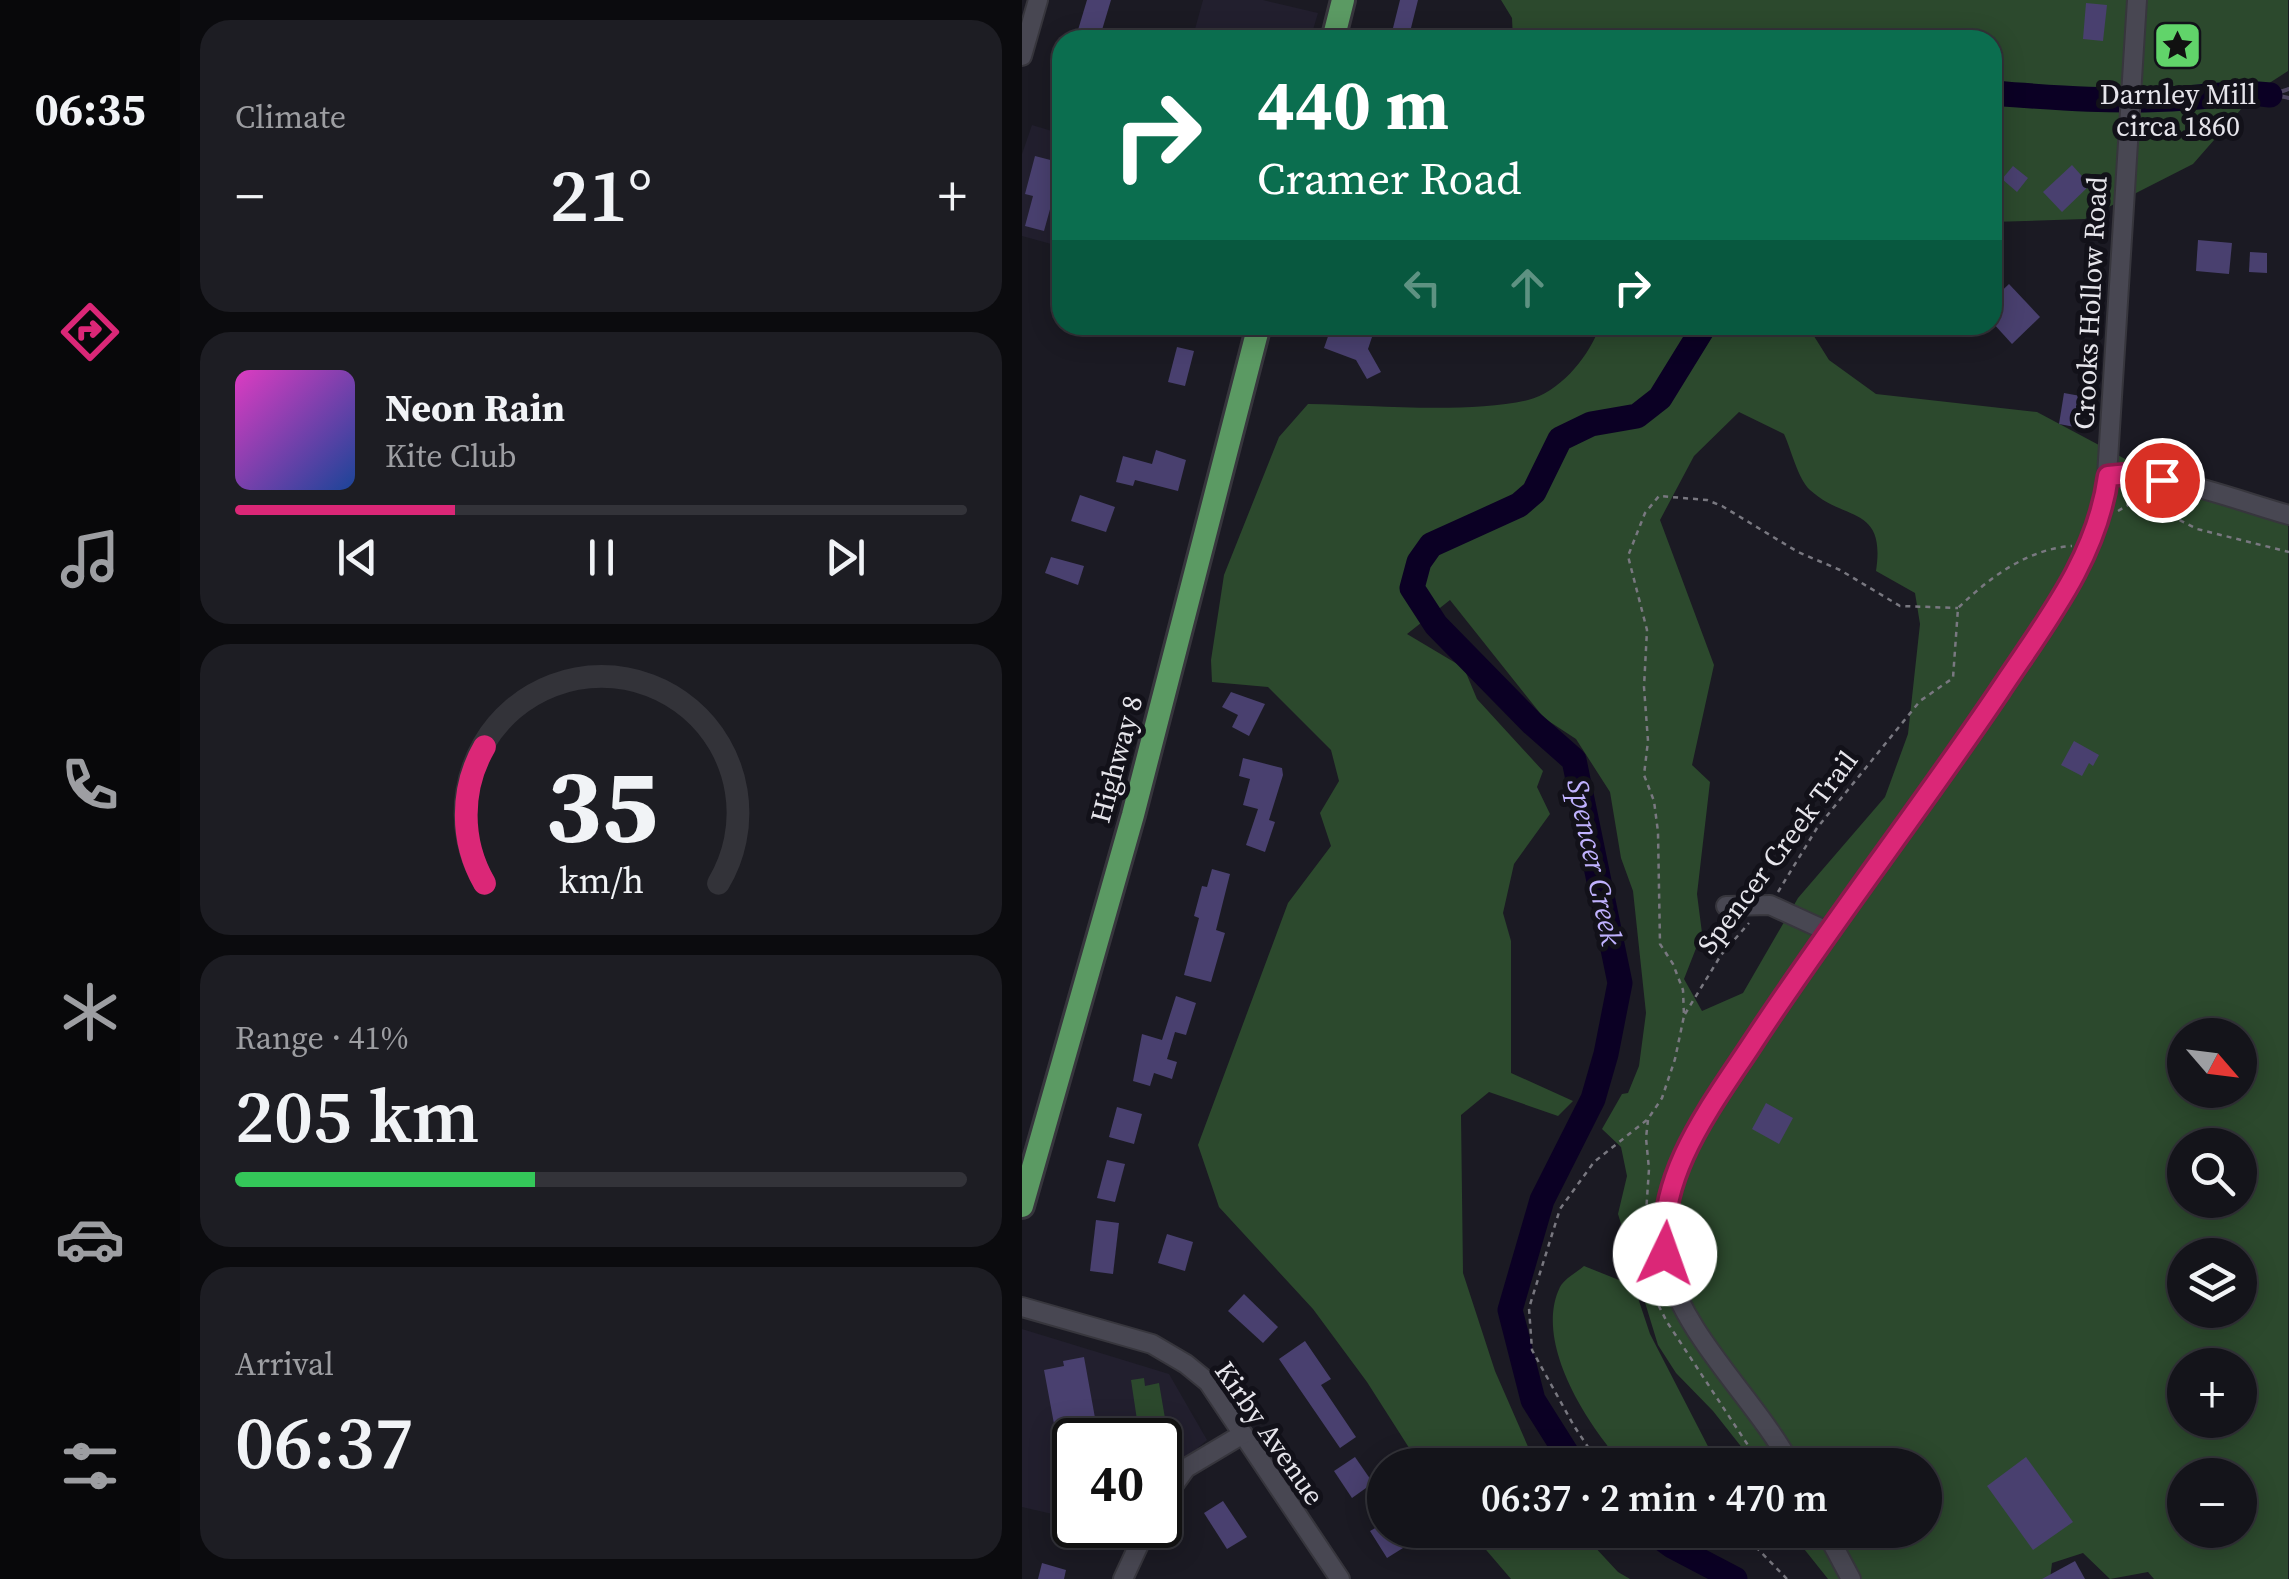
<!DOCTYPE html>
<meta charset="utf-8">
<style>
:root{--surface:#14141a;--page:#1d1d23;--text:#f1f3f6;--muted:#9d9ea2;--line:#333339;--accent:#db2777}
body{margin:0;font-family:"Source Serif 4",serif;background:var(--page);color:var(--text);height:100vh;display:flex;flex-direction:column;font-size:38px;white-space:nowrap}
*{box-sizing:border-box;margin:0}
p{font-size:32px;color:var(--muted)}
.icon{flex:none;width:55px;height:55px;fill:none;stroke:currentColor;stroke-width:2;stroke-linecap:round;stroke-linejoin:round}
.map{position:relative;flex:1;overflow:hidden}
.sheet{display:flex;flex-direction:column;gap:20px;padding:20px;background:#0b0b0e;width:842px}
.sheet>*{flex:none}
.top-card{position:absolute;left:30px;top:30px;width:950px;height:305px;border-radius:30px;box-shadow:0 5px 25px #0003,0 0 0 2px var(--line);background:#0b6e4f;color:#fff;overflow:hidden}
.needle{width:65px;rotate:118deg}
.buttons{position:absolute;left:1145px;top:1018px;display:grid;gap:20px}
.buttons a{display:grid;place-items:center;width:90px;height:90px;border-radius:50%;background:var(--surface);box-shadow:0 5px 25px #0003,0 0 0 2px var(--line);font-size:50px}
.speed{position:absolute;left:30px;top:1418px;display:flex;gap:20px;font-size:50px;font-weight:700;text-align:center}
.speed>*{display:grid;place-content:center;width:130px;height:130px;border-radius:50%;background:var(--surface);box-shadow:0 5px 25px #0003,0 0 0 2px var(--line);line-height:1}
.speed .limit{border:5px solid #111;border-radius:15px;background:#fff;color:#111}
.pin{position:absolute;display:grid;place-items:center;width:85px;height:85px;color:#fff;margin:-42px;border:5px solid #fff;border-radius:50%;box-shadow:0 2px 10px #0007}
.me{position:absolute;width:110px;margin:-55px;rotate:3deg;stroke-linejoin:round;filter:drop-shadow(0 0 8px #0008)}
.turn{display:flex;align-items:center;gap:35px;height:210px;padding:0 40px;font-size:45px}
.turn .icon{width:130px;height:130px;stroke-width:2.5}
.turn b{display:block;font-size:70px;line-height:85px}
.lanes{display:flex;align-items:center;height:95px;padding:0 40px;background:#0003;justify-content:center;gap:50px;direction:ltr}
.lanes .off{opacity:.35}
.big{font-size:75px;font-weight:600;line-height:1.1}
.sheet .card{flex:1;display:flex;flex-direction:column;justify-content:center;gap:15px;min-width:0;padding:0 35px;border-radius:30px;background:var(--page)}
.sheet .dial{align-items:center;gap:0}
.dial svg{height:260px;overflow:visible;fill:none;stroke:var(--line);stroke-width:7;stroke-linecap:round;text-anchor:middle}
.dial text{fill:var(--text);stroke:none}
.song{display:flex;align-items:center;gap:30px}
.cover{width:120px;height:120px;border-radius:15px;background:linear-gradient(135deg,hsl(310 70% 55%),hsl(220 70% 35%))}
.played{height:10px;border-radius:5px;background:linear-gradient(90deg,var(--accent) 30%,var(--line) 30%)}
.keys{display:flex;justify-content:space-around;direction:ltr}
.heat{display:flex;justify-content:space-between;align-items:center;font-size:55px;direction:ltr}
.charge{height:15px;border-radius:8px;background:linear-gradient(90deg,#34c759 41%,var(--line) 0)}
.trip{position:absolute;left:345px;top:1448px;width:575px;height:100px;border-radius:50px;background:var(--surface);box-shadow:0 5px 25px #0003,0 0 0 2px var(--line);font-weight:600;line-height:100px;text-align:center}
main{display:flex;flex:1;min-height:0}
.dock{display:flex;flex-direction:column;width:180px;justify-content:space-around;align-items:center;background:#08080a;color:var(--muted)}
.dock .icon{width:70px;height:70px}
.dock .on{color:var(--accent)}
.dock b{font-size:45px;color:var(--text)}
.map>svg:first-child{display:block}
.built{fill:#221f2e}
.green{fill:#2c492d;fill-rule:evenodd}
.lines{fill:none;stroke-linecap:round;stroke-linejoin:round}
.stream{stroke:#4d4560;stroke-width:4}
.river{stroke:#0b0024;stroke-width:25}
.building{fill:#49406f}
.minor-casing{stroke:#37363d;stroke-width:22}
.major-casing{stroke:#37363d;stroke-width:28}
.path{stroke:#797880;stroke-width:2.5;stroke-dasharray:5 5;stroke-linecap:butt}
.minor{stroke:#484752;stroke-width:18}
.major{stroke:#5b9a63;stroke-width:22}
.route-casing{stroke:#8e194d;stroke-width:25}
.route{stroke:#db2777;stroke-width:18}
.labels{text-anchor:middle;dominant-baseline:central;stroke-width:10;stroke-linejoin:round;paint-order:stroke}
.poi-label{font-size:28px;fill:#e6e5eb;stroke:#121119}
.street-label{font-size:28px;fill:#e6e5eb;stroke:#121119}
.water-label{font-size:30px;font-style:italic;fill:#c0b2ff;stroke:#121119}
</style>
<main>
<nav class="dock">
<b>06:35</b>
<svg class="icon on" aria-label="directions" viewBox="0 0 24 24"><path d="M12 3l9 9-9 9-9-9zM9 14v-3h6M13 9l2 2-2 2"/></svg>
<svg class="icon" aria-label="music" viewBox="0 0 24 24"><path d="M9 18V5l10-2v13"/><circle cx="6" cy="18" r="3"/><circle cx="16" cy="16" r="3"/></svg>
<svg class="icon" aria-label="phone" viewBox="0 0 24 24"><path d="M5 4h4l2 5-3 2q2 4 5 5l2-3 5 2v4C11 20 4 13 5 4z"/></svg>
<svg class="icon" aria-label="climate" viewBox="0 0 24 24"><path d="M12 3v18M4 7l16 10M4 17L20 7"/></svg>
<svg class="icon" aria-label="car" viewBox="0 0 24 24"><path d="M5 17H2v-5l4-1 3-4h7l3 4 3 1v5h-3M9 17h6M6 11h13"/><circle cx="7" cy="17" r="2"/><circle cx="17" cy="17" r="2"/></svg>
<svg class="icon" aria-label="filters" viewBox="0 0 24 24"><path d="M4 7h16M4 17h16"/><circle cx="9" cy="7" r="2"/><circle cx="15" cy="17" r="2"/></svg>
</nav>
<section class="sheet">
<div class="card"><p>Climate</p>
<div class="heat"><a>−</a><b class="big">21°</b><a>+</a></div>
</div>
<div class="card">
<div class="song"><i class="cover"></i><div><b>Neon Rain</b><p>Kite Club</p></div></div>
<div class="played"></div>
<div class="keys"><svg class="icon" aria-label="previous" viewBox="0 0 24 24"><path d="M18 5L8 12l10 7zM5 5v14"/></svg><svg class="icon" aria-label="pause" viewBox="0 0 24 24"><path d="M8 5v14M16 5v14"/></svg><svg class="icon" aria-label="next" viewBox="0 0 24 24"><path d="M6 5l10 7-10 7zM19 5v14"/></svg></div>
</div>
<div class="card dial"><svg viewBox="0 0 100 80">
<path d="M14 69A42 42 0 1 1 86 69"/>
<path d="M14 69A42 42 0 0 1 14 27" stroke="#db2777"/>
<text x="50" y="56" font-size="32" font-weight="700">35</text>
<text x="50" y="72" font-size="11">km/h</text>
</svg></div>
<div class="card"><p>Range · 41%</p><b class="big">205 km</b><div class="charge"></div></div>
<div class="card"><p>Arrival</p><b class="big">06:37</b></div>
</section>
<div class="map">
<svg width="1267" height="1579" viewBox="0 0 1267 1579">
<rect width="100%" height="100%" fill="#1b1a23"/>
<!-- built -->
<g class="built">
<polygon points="181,0 241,0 296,13 288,40 170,40"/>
<polygon points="10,125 40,134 40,247 0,236 0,154"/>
<polygon points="0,1329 147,1374 185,1440 138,1480 138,1440 52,1440 52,1519 0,1507"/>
</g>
<!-- green -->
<g class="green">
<polygon points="479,0 1266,0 1266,71 1235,91 1171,164 1063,219 970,222 970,40 491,40 490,18"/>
<path d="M 574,325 L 785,325 L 807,360 L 854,394 L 1015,412 L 1165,492 L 1266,518 L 1266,1579 L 1132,1579 L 1126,1572 L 1088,1579 L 1061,1553 L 1030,1563 L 1028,1579 L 806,1579 L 767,1530 L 902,1530 L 902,1465 L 727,1465 L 725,1454 L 691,1411 L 654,1373 L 636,1345 L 596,1214 L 605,1176 L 599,1147 L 580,1129 L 600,1094 L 606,1093 L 617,1066 L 624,1013 L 611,891 L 599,858 L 588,792 L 554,739 L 522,718 L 428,600 L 385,634 L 442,668 L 455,699 L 521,771 L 515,787 L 528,814 L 492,864 L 481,913 L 489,941 L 489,1073 L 551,1101 L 536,1116 L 467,1092 L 439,1115 L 441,1273 L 473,1371 L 514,1465 L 398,1465 L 345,1382 L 291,1309 L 197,1207 L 176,1145 L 266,903 L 309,846 L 298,813 L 317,781 L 309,750 L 246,687 L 190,682 L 189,660 L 202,575 L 257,437 L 286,404 C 350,405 445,414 506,400 C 537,392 564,360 576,331 ZM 717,412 L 762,434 C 769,449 776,479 788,490 C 823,522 864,505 854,571 L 893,593 L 898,624 L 886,734 L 863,797 L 776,898 L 721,993 L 680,1011 L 662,979 L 680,933 L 675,894 L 688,782 L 670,765 L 692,665 L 638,520 L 672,456 ZM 1162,1035 L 1218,1035 L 1218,1090 L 1162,1090 ZM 1162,1145 L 1218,1145 L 1218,1200 L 1162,1200 ZM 1162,1255 L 1218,1255 L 1218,1310 L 1162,1310 ZM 1162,1365 L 1218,1365 L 1218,1420 L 1162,1420 ZM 1162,1475 L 1218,1475 L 1218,1530 L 1162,1530 Z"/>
<path d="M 562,1266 L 612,1286 L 628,1334 L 692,1458 L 690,1465 L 602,1465 C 566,1426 511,1342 538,1287 C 542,1279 555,1272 562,1266 Z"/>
<polygon points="122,1378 123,1386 137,1383 146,1436 118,1440 109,1380"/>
<polygon points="447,1530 557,1530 596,1572 608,1579 489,1579"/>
</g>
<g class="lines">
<!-- stream -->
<g class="stream">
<polyline points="1248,95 1267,89"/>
<polyline points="1253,95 1267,98"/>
</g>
<!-- river -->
<g class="river">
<path d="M 970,93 C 1034,98 1099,103 1163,98 C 1193,96 1218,91 1248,95"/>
<polyline points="552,1465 511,1400 488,1310 520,1200 571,1099 584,1054 598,983 552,760 510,723 414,625 390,588 397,562 409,545 497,505 512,492 538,439 569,424 615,416 638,398 683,325"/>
<polyline points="628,1530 650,1546 713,1579"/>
</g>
</g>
<!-- building -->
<g class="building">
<polygon points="65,0 89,0 77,40 53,40"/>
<polygon points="378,0 396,0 386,40 368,40"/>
<polygon points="1064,3 1085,5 1081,41 1061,39"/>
<polygon points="13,156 40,163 40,195 38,203 30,202 22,231 3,226 11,196 3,194"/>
<polygon points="1050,165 1068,185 1040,212 1021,192"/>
<polygon points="991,166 1006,178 995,192 980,179"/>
<polygon points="1176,240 1210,243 1207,274 1174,271"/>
<polygon points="1228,252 1245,253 1245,273 1227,272"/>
<polygon points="987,284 1018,317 990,344 970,322 970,300"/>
<polygon points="310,325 354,325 346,349 359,372 345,379 334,360 302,348"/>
<polygon points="155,347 172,351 163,386 146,382"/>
<polygon points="1042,393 1064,397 1058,428 1037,424"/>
<polygon points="134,450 164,460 156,491 113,480 111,486 94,482 101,456 130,464"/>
<polygon points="58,495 93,507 84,532 49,521"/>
<polygon points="29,557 62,566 56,585 23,573"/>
<polygon points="209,692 243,704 227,736 210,727 216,715 200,707"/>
<polygon points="1052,741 1077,755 1071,766 1067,763 1060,776 1039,765"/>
<polygon points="221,758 260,768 261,775 247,820 253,822 243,852 224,845 236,809 221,805 228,779 217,776"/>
<polygon points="190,869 208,874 194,930 203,933 189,982 162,975 177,918 172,916 180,886 185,887"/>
<polygon points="154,996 174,1003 164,1035 153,1032 145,1059 155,1062 150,1079 132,1073 128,1086 111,1081 120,1034 140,1040"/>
<polygon points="744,1103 771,1118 757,1144 730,1129"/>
<polygon points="95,1107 120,1114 112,1144 87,1137"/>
<polygon points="85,1160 103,1164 93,1202 75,1198"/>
<polygon points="74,1220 97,1223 91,1274 68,1271"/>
<polygon points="145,1234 171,1242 163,1271 136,1263"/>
<polygon points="222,1294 256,1327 241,1343 206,1311"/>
<polygon points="283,1341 309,1379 299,1385 334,1437 318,1448 257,1359"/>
<polygon points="62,1357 77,1440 52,1440 52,1481 43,1483 22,1370 42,1366 41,1361"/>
<polygon points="333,1457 351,1483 330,1498 312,1471"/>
<polygon points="1004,1457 1051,1522 1011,1550 965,1486"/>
<polygon points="201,1501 225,1537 205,1549 182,1513"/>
<polygon points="362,1523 362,1530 381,1530 389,1543 365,1558 348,1531"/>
<polygon points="1053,1561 1063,1579 1020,1579"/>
<polygon points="20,1563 44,1570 42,1579 16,1579"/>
</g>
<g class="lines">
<defs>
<g id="minor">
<polyline points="0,56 16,0"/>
<path d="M 1085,476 C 1136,469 1216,501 1267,515"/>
<polyline points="704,906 748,905 807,932"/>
<polyline points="0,1307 130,1344 164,1364 186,1382 318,1579"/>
<path d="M 769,1465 C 735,1401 661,1335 645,1266 C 638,1234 644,1200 656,1169 C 678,1116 714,1068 746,1020 C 824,901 911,790 990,672 C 1032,610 1076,552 1085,476 L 1115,0"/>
<polyline points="138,1504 164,1468 221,1434"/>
<polyline points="803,1530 829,1579"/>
<polyline points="101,1579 126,1525"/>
</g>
<g id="major">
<polyline points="311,40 321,0"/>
<polyline points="0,1206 111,815 237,325"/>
</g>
</defs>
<!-- minor casing -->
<use href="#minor" class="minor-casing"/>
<!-- major casing -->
<use href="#major" class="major-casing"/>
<!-- path -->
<g class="path">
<polyline points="1096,511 1116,499 1175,529 1267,552"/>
<path d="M 756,892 L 795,828 L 898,701 L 931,678 L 936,608 C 967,578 1005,549 1050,546"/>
<polyline points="663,1014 699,955 727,923"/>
<polyline points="626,1120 624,1138 627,1169 620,1273 645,1322 739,1465"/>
<polyline points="578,1465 552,1426 510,1350 507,1308 538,1209 572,1162 626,1119 640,1098 653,1059 662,1016 661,990 651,964 638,944 636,832 632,801 622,775 626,741 622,687 625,630 606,556 623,513 637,496 685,500 700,506 776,552 818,570 878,606 936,608"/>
<polyline points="709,1530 730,1543 765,1579"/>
</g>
<!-- minor -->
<use href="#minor" class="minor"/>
<!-- major -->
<use href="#major" class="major"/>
</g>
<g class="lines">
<defs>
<path id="route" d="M 643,1254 C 635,1176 687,1109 728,1047 C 807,926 896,812 977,692 C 1022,624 1075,559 1086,476 L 1107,474 L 1140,480"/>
</defs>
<!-- route casing -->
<use href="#route" class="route-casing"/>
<!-- route -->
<use href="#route" class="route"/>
</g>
<!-- icons -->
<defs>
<symbol id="sight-square" viewBox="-11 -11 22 22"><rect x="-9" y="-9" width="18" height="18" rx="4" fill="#61d46a" stroke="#121119"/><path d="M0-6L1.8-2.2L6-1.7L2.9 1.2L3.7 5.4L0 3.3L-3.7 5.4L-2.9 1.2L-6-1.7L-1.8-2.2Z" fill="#111"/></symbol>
</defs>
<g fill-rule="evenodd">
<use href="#sight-square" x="1128" y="18" width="55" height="55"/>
</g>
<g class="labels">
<!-- poi labels -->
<g class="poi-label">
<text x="1156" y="94">Darnley Mill<tspan x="1156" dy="32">circa 1860</tspan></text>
</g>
<!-- street labels -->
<g class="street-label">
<text transform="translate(1068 303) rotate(-87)">Crooks Hollow Road</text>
<text transform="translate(94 759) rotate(-75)">Highway 8</text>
<text transform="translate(755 852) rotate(-53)">Spencer Creek Trail</text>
<text transform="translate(248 1433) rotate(55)">Kirby Avenue</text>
</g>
<!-- water labels -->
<g class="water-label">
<text transform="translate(573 862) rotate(78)">Spencer Creek</text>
</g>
</g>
</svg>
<div class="buttons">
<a><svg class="needle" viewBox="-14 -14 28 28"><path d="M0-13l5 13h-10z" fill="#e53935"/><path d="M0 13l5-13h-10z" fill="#9d9ea2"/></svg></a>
<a><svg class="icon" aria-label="search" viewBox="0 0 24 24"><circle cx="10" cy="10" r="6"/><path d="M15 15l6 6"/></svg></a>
<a><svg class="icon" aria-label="layers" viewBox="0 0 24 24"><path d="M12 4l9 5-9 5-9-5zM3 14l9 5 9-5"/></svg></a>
<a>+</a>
<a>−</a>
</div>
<div class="speed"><div class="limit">40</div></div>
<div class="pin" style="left:1140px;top:480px;background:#d93025"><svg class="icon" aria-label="arrive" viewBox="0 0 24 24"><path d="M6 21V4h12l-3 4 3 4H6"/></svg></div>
<svg class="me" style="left:643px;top:1254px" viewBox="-20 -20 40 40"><circle r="19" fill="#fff"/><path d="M0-13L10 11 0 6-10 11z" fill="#db2777"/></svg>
<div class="trip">06:37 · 2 min · 470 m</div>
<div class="top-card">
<div class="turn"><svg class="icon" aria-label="right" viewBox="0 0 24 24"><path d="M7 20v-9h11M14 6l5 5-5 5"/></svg><div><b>440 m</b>Cramer Road</div></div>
<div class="lanes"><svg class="icon off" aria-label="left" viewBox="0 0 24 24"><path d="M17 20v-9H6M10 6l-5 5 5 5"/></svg><svg class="icon off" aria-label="ahead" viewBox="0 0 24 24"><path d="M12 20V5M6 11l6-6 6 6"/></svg><svg class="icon" aria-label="right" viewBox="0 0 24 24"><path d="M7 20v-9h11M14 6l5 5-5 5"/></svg></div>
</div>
</div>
</main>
